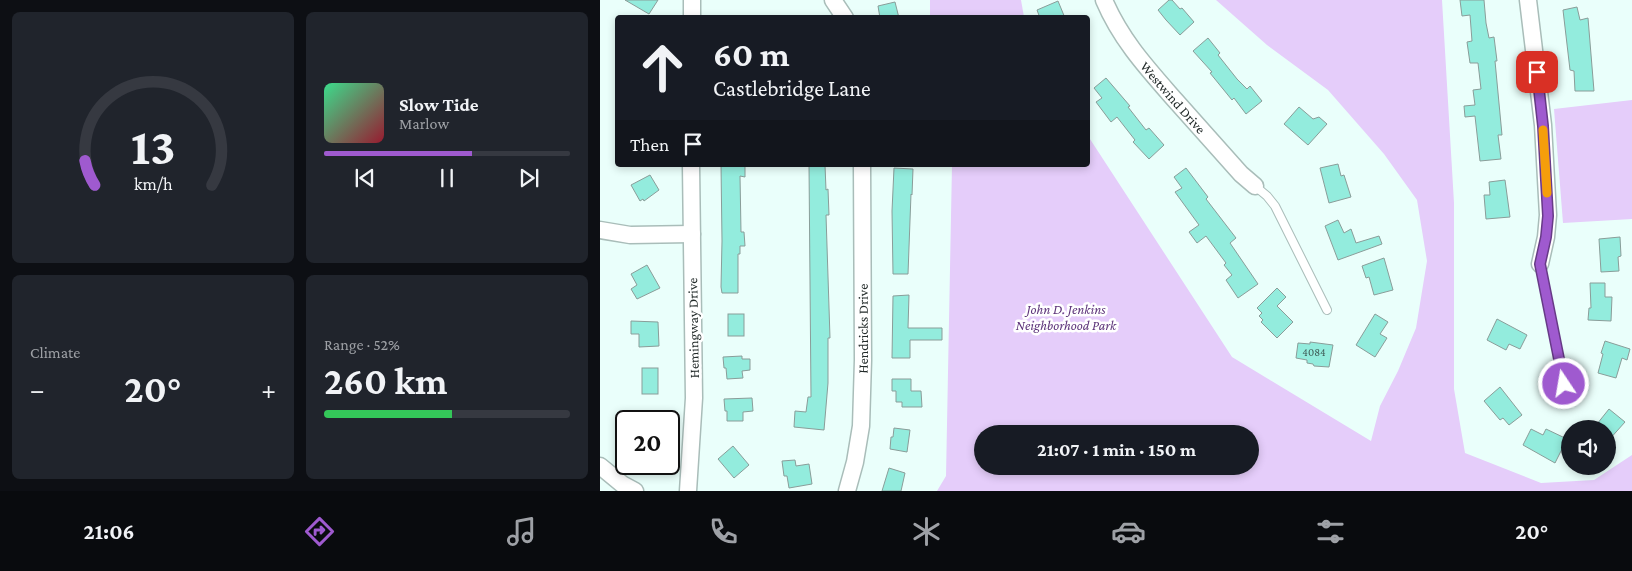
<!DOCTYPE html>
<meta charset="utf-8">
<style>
:root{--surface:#171b24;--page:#20242c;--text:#f1f3f6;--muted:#9ea1a6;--line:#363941;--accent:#9f5acf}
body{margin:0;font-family:"Crimson Pro",serif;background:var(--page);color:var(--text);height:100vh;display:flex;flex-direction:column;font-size:19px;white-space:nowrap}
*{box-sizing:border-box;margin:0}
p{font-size:16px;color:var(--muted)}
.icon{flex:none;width:28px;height:28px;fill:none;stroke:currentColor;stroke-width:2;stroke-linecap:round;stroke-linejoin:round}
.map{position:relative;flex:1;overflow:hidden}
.panel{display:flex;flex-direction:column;gap:12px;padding:12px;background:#0d0f14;width:600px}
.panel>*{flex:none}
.top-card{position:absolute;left:15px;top:15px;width:475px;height:152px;border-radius:5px;box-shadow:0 2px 8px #0003;background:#171b24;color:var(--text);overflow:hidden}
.fabs{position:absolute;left:961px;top:420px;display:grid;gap:10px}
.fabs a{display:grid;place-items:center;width:55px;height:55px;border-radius:50%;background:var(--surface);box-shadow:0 2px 8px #0003;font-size:25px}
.speed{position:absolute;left:15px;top:410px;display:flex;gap:10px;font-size:25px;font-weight:700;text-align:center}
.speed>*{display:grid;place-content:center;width:65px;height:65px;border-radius:50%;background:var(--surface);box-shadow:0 2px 8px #0003;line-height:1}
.speed .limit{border:2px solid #111;border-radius:8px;background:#fff;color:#111}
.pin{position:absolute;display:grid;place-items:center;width:42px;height:42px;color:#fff;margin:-21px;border-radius:10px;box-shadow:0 2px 8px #0006}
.me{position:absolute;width:55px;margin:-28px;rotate:348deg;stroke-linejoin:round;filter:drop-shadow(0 0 4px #0008)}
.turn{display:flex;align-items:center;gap:18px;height:105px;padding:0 15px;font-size:22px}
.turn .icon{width:65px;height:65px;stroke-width:2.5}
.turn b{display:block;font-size:35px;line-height:42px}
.then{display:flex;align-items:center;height:48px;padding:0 15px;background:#0003;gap:10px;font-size:19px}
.big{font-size:38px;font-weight:700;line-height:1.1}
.panel .tile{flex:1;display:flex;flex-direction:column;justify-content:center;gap:8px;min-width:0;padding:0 18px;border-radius:8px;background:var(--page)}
.panel .dial{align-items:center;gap:0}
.dial svg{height:130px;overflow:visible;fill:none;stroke:var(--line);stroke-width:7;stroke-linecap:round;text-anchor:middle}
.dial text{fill:var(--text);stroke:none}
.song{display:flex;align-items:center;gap:15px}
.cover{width:60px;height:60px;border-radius:8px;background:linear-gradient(135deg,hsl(150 70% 55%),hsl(350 70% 35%))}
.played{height:5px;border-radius:2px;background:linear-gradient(90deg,var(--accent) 60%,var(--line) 60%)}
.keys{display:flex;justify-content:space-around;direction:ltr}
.heat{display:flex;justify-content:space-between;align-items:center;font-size:28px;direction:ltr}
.charge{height:8px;border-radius:4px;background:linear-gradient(90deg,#34c759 52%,var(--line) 0)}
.panel .tiles{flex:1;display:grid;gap:12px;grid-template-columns:repeat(2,1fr)}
.trip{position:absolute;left:374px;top:425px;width:285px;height:50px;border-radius:25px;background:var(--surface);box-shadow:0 2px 8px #0003;font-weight:700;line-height:50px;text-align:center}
.menu{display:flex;height:80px;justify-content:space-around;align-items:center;background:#090b0e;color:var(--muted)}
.menu .icon{width:35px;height:35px}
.menu .selected{color:var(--accent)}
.menu b{font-size:22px;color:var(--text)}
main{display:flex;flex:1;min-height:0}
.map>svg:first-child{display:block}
.green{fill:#e5cdfa;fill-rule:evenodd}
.building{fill:#93ecdd;stroke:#8a9d99}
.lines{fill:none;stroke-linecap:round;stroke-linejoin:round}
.lane-casing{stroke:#a9bdb9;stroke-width:10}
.street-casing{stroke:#a9bdb9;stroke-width:19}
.lane{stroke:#fff;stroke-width:8}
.street{stroke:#fff;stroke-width:16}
.route-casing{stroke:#673a87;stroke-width:12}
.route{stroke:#9f5acf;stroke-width:9}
.slow{stroke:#f59e0b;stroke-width:9}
.labels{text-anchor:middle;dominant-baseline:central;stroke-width:5;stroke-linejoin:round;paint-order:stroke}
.number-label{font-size:11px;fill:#3f5b57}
.street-label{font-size:14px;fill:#232b2a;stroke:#fff}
.park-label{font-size:14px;font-style:italic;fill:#5d347a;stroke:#fff}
</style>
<main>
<section class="panel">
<div class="tiles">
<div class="tile dial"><svg viewBox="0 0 100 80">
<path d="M14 69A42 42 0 1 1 86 69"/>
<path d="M14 69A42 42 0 0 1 8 54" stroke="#9f5acf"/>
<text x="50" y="56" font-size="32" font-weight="700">13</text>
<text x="50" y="72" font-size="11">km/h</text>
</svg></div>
<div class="tile">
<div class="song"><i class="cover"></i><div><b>Slow Tide</b><p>Marlow</p></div></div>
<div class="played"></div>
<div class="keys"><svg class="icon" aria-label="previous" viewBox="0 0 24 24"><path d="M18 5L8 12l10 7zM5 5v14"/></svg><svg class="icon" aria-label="pause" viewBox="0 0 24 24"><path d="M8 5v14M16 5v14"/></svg><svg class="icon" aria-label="next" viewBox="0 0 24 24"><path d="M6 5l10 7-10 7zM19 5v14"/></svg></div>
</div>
<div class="tile"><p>Climate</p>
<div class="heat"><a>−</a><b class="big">20°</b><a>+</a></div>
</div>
<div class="tile"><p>Range · 52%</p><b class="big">260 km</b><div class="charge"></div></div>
</div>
</section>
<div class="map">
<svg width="1032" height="491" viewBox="0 0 1032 491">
<rect width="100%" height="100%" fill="#eafffb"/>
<!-- green -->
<g class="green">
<polygon points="330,0 421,0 424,17 330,17"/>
<path d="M 616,0 L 842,0 L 854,203 L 854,389 L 865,453 L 941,483 L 994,480 L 1032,455 L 1032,491 L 337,491 L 346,476 L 352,165 L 488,165 L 488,136 L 632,357 L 771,441 L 780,406 L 798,371 L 816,328 L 827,261 L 817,200 L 784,154 L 728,90 L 667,45 ZM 382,434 L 650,434 L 650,466 L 382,466 Z"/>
<polygon points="1032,100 1032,219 963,223 954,109"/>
</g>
<!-- building -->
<g class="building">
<polygon points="25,0 58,0 49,14"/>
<polygon points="569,0 572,0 580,9 582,8 594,22 580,35 566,20 558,10"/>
<polygon points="860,0 884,0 886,23 889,38 894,37 897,61 895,61 902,135 898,135 901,159 880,161 875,116 865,117 864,106 875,105 873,90 881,89 878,63 870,63 867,42 872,41 870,15 862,16"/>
<polygon points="458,1 465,18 440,18 437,10"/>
<polygon points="295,2 299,18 280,18 278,6"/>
<polygon points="977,7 980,20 988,18 994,91 975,91 974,71 970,70 963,10"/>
<polygon points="608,38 620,53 618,55 637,79 647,89 650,86 662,101 646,114 634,98 632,100 610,73 612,72 593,51"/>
<polygon points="506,78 530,106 528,107 546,130 549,128 564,145 549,159 533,142 535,140 517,117 511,122 496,102 502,98 494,88"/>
<polygon points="699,107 713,119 719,117 727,124 708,145 684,124"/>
<polygon points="738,164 741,176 744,175 751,197 729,203 720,168"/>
<polygon points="121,165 145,165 145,177 140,176 141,232 144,232 145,246 140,246 140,254 138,254 138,293 122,293 121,287 122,241"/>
<polygon points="209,165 225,165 226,190 228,189 229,215 226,215 230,338 228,338 228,383 224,430 194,427 195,411 206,412 208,397 211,397"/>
<polygon points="294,168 313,169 312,195 311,194 308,274 293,274 292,211"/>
<polygon points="586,168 608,197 606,199 636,238 630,243 658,284 638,298 626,280 632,275 624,265 626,263 606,236 597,243 589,232 599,225 575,192 582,188 574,177"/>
<polygon points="50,175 59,190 44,201 43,199 40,201 31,185"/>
<polygon points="905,180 910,217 886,219 884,195 890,195 889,182"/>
<polygon points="738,220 744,233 751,229 756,243 779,236 782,244 738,260 725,226"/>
<polygon points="1020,237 1021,256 1018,257 1019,271 1001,272 999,239"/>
<polygon points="784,258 793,290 774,295 769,277 766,278 762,266"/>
<polygon points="47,265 60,288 37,299 31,289 37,285 31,274"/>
<polygon points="990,283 1005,283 1005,297 1012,297 1011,321 988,320 989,308 991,308"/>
<polygon points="677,288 686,297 677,306 693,322 677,338 661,322 663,320 659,316 662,313 657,308"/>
<polygon points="309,295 308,328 342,328 342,340 310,340 310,358 292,358 293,296"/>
<rect x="128" y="314" width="16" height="22"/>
<polygon points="775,314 788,322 780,334 787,338 775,357 756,345"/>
<polygon points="897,319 927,335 920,349 909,344 906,350 887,340"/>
<polygon points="31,321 58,322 59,346 39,347 39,334 31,334"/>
<polygon points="1005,341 1030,349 1027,360 1022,358 1016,378 998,373 1003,354 1001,353"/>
<polygon points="710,342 733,345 729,367 714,366 713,364 707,363 707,360 696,358 698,343 710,344"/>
<polygon points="142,356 142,359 150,359 150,370 142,371 143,378 127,379 126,368 124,368 123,357"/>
<rect x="42" y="368" width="16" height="26"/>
<polygon points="292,379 311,379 311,391 321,391 322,407 302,407 302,402 296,402 296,391 292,391"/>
<polygon points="900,387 922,415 909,425 903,418 900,420 884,401"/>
<polygon points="152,398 153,411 143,412 143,421 127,421 127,411 125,411 124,399"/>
<polygon points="1009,409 1025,422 1008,441 1008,429 993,429"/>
<polygon points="294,428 310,430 307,452 290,449 291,437 293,437"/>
<polygon points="931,429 943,435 946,429 967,439 955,463 923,445"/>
<polygon points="133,446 149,465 134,478 118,459"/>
<polygon points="195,460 196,466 209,464 212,484 189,488 187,476 184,476 182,461"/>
<polygon points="289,468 305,473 301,491 282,491"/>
</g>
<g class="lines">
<defs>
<g id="lane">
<polyline points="655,186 667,196 675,206 727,310"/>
<polyline points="940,264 964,383"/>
</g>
<g id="street">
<polyline points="233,0 245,18"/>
<path id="s1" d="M 504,0 C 521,40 547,68 575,100 C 597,125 619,149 641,174 L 655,186"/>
<polyline points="928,0 943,125 948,215 946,237 940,264"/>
<polyline points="92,18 92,0"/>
<polyline points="0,230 30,235 92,234"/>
<polyline points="0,466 22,484 35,491"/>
<polyline points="88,491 94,398 91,165"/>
<path id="s2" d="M 247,491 L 255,462 L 261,426 L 263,360 L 262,165"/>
</g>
</defs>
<!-- lane casing -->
<use href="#lane" class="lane-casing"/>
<!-- street casing -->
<use href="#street" class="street-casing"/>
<!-- lane -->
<use href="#lane" class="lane"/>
<!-- street -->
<use href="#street" class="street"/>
</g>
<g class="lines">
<defs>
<polyline id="route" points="937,72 943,126 948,216 946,237 940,264 964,384"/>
</defs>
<!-- route casing -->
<use href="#route" class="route-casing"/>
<!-- route -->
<use href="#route" class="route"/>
<!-- slow -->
<polyline class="slow" points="943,130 947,193"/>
</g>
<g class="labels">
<!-- number labels -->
<g class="number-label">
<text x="714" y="352">4084</text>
</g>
<!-- street labels -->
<g class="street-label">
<text stroke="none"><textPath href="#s1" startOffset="120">Westwind Drive</textPath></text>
<text transform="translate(93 328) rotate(-91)">Hemingway Drive</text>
<text stroke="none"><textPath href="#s2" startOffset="164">Hendricks Drive</textPath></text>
</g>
<!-- park labels -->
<g class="park-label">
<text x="466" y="309">John D. Jenkins<tspan x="466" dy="16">Neighborhood Park</tspan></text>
</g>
</g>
</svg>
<div class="fabs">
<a><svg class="icon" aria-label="sound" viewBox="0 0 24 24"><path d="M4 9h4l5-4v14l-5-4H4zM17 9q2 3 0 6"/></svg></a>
</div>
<div class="speed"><div class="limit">20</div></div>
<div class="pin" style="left:937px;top:72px;background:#d93025"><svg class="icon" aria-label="arrive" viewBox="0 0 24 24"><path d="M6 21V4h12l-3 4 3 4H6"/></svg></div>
<svg class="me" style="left:964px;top:384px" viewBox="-20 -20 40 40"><circle r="17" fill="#9f5acf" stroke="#fff" stroke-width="3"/><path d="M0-11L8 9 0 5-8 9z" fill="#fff"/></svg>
<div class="trip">21:07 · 1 min · 150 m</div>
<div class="top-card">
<div class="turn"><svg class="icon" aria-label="ahead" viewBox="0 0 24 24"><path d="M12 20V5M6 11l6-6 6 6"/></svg><div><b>60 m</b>Castlebridge Lane</div></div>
<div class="then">Then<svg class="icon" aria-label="arrive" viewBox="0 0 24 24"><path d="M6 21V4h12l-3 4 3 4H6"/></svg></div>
</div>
</div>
</main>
<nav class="menu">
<b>21:06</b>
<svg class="icon selected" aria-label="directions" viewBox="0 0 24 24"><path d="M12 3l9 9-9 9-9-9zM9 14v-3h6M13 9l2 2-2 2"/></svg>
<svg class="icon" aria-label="music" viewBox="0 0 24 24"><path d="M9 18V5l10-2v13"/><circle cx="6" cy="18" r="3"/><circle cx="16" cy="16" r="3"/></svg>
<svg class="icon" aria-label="phone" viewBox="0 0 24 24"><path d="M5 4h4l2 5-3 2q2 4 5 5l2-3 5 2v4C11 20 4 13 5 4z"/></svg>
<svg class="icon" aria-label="climate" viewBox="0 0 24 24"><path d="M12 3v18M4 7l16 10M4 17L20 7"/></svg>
<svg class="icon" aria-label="car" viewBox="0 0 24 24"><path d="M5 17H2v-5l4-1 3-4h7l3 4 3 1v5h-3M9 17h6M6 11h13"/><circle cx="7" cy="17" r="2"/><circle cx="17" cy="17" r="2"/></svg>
<svg class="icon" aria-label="filters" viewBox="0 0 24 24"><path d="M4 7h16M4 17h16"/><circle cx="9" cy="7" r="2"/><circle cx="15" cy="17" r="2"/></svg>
<b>20°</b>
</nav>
